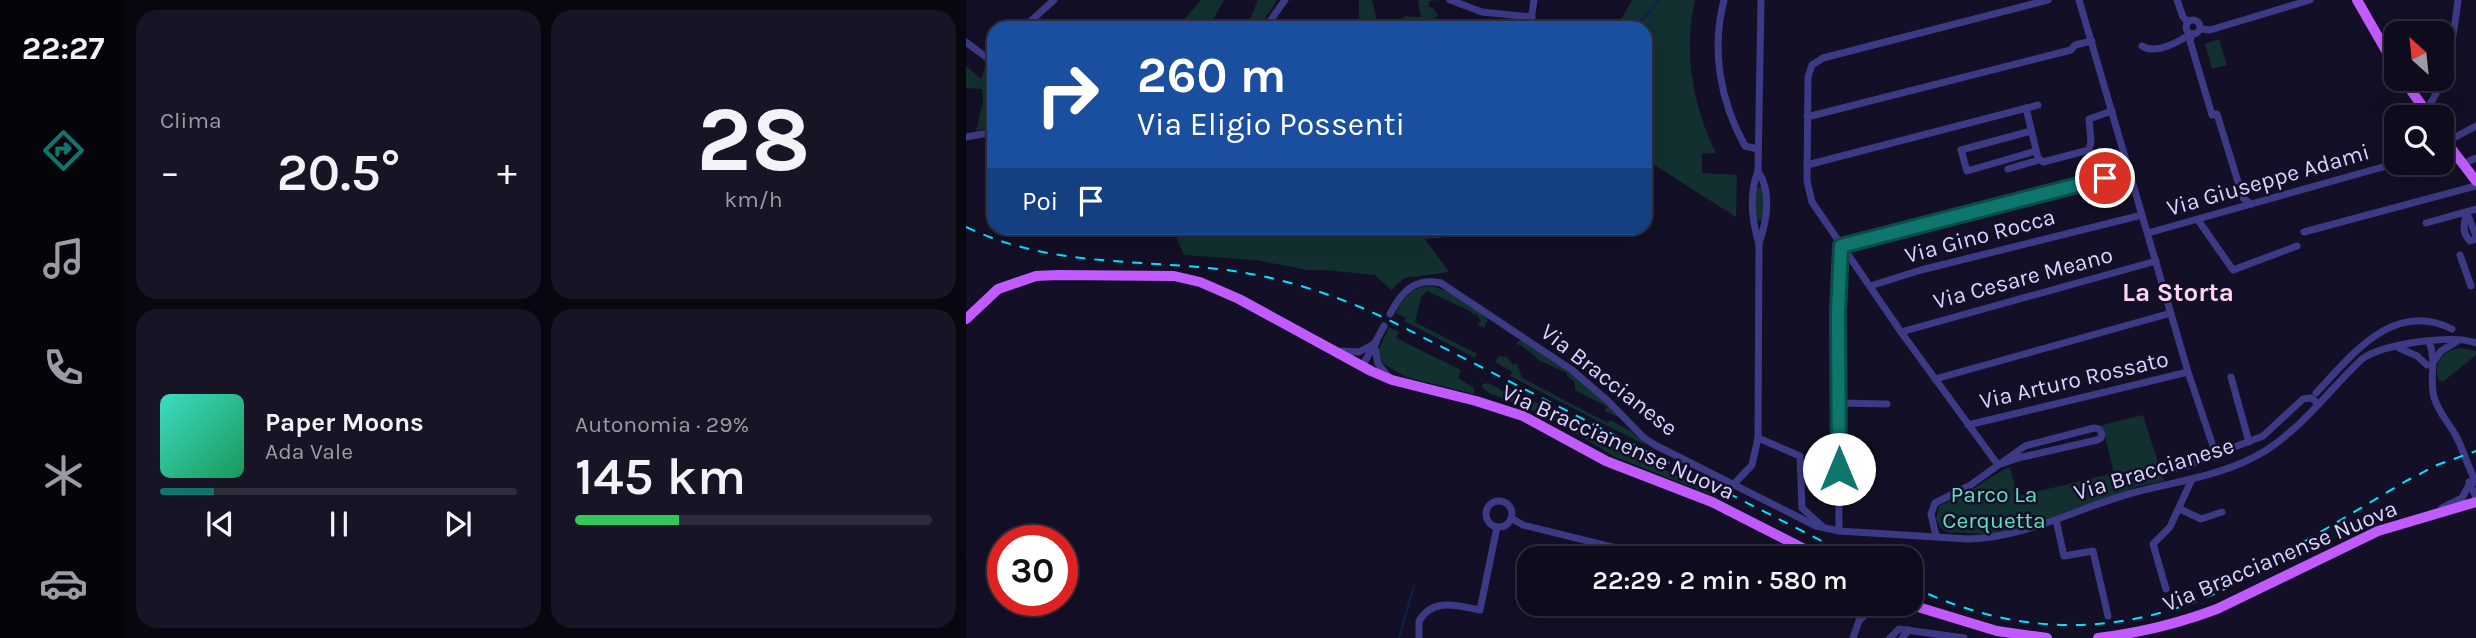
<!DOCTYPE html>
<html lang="it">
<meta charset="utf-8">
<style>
:root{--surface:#0e0b1c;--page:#171425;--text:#f1f3f6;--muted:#9b9ba3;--line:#2e2b3b;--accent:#0f766e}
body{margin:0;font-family:Karla,sans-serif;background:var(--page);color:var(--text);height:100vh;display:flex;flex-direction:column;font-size:26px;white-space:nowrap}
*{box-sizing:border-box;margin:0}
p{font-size:23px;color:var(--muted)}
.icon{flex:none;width:38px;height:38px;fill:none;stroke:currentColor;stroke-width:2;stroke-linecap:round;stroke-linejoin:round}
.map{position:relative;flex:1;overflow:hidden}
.sheet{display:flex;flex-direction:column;gap:10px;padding:10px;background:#08060f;width:840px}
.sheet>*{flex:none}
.guide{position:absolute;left:21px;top:21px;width:665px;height:214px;border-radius:21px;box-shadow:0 7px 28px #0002,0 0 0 2px var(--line);background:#1a4fa0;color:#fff;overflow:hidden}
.needle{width:46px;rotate:333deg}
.controls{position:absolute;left:1418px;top:21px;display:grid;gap:14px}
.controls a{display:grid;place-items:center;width:70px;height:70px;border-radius:14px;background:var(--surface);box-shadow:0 7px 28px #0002,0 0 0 2px var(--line);font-size:35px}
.speed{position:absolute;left:21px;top:525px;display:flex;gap:14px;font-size:35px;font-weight:700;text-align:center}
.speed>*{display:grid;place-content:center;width:91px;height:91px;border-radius:50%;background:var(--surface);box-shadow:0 7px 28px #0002,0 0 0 2px var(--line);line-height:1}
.speed .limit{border:10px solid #d22;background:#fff;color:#111}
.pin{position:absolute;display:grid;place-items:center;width:60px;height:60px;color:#fff;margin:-30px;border:4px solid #fff;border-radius:50%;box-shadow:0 2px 7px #0007}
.me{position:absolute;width:77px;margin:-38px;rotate:0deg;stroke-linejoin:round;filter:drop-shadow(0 0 5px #0008)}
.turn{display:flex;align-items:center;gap:24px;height:147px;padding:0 35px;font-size:32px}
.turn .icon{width:91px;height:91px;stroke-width:2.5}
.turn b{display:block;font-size:49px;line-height:60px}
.then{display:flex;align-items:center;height:66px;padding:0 35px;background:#0003;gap:14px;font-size:26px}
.big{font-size:52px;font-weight:600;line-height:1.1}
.sheet .card{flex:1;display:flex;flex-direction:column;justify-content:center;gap:10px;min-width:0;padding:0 24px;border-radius:21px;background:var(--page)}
.sheet .dial{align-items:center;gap:0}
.dial b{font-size:91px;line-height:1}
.song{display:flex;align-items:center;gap:21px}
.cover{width:84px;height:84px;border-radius:10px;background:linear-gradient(135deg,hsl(170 70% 55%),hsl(150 70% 35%))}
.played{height:7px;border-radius:4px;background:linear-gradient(90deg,var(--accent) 15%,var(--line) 15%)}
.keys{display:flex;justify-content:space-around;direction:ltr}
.heat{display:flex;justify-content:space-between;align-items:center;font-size:38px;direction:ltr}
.charge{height:10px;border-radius:5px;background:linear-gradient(90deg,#34c759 29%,var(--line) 0)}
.sheet .tiles{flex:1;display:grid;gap:10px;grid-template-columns:repeat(2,1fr)}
.trip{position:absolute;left:551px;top:546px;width:406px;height:70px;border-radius:21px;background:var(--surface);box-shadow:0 7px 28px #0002,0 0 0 2px var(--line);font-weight:600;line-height:70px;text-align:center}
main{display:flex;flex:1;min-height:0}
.menu{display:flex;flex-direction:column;width:126px;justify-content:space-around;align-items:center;background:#06040b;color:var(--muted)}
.menu .icon{width:49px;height:49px}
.menu .selected{color:var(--accent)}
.menu b{font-size:32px;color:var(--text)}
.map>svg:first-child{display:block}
.green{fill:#12302f}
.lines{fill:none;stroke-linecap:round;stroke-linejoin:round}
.stream{stroke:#0c2248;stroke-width:2}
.minor{stroke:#3d3a85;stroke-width:7}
.major{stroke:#c25bff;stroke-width:10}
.rail{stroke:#00e5ff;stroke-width:2;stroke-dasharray:10 9;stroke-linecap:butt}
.route-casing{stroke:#0a4d48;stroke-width:18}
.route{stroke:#0f766e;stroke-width:12}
.labels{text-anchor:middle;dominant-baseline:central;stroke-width:5;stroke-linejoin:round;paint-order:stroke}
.street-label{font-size:23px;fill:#d9d4ff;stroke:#130f26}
.park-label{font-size:23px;fill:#5fe0c0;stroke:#130f26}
.quarter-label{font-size:26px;font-weight:bold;fill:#ffd6f0;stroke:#130f26}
</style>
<main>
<nav class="menu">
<b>22:27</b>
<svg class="icon selected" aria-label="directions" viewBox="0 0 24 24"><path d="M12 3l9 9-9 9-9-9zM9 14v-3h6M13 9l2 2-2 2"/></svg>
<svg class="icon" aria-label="music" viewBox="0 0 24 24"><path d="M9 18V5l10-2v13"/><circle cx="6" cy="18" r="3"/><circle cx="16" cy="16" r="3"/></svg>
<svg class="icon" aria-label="phone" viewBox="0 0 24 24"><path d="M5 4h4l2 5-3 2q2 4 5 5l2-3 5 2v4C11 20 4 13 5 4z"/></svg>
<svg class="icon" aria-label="climate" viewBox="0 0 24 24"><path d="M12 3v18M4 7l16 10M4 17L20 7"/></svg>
<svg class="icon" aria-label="car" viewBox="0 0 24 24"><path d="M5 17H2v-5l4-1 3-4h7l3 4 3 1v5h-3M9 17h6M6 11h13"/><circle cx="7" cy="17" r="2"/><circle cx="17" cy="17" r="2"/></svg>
</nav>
<section class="sheet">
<div class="tiles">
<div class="card"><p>Clima</p>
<div class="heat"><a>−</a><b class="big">20.5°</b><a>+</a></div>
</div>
<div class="card dial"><b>28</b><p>km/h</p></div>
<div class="card">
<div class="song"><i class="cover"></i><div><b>Paper Moons</b><p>Ada Vale</p></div></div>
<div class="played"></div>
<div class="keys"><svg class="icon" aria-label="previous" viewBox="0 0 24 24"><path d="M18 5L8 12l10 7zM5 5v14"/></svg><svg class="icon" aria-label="pause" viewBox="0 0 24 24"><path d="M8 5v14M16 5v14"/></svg><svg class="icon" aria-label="next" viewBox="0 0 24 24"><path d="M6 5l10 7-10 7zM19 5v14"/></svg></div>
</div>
<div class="card"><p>Autonomia · 29%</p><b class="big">145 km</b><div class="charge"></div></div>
</div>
</section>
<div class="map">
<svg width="1510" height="638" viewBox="0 0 1510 638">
<rect width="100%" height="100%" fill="#130f26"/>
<!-- green -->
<g class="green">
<polygon points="235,0 258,0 242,28 235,26 232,28 211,28"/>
<polygon points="292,0 311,0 293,28 280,28"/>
<polygon points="393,0 406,0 411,20 404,28 393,28"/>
<polygon points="452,0 472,0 464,1 462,6 467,8 472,15 466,21 445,25 445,28 433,28 434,21 439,16 455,17"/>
<path d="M 666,0 L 729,0 C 717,52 727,106 750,153 L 736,154 L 736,173 L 771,175 L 770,217 L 679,159 L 679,28 L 650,28 Z"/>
<polygon points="1253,39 1261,65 1246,69 1239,44"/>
<polygon points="20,64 25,66 27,127 10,131 17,100 16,89 0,88 0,66 15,79"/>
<polygon points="795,186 797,189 797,218 793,221 790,217 790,189"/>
<polygon points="183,228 286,228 291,233 332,237 357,228 474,228 476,238 459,239 483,272 438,278 425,290 409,275 360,270 342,270 289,260 218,255 209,234"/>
<path d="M 465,286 C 484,290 509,306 522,320 L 518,328 L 511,324 L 515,322 L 511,314 L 508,315 L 504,311 L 461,291 L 455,297 L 449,322 L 511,354 L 509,358 L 438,321 L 440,318 L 430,313 C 437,297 447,286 465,286 Z"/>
<polygon points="423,327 433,332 430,338 495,370 492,378 508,388 508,394 440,377 416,363 411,354"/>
<path d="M 556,339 C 591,363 624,386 654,418 L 639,411 L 641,407 L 609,390 L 609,382 L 601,376 L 601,373 L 570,359 L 571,358 L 555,345 L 552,345 L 551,342 Z"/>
<path d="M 1496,348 L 1510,351 L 1510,355 L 1478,381 L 1473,381 C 1466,362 1478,349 1496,348 Z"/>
<polygon points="533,356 541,357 547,365 551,363 556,378 642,423 644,420 665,431 681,446 544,376 546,372 529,362"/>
<polygon points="522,383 537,391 540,387 756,499 649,457 583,417 523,393 516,387 517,384"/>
<polygon points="1177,415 1198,481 1173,486 1041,533 1017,534 981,532 974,527 970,519 973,506 995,496 1040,468 1044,468 1052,496 1148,473 1136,425"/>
</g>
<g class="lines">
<!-- stream -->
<g class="stream">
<polyline points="669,28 693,0"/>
<polyline points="433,638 448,586"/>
</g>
<!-- minor -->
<g class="minor">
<polyline points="484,0 516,12 566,17"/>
<path d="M 758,0 C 745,50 754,101 779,146 L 792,149"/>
<polyline points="1113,0 1222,372 1248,449 1253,453 1297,436 1337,399 1345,398 1353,404"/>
<polyline points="1211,0 1217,17 1222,22"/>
<circle cx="1227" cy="27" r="7"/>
<polyline points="57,28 88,0"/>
<polyline points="299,28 319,0"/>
<polyline points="564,28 568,0"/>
<polyline points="1235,29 1244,30 1344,0"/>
<polyline points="1226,34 1224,41 1246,115 1251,114 1277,198 1285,204"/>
<polyline points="0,42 28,63"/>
<path d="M 1176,46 C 1189,55 1213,42 1224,34"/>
<polyline points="28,66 25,102 28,127"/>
<polyline points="1060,108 1072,158 1077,162 1123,150 1125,142 1123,119 1146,111"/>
<path d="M 1459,111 C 1483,81 1487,37 1492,0"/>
<polyline points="841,117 1105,50 1109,45 1126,41"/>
<polyline points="1065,131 995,150 1001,171 1070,151"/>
<polyline points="0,137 28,132"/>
<polyline points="1480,142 1510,126"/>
<polyline points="1497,164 1510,158"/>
<polyline points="841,165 1072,105"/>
<polyline points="1042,169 1073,160"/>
<path d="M 792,171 C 806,192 801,221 793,243"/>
<path d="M 1501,212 C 1498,224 1495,231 1504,241 L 1510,239"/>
<polyline points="1501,213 1510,236"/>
<polyline points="1232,220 1267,270 1331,246"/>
<polyline points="1460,223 1510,209"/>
<polyline points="1338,232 1510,186"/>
<polyline points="1182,233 1431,163"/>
<polyline points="875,246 1164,172"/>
<polyline points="1494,255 1505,286"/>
<polyline points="904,286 955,270 1176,215"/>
<path d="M 424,314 C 436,291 449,277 475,283 L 606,370 L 642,401 L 678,438 L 689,445 L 850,526 L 873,531 L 1002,539 C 1060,538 1111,508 1166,493 C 1211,481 1258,476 1299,451 C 1337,427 1364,389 1396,359 C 1417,344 1485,334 1510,343"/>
<polyline points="935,332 1190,261"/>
<path d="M 1463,342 C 1471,360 1463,378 1468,397 C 1472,412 1483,423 1490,436 C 1498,451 1502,468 1510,482"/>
<polyline points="409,348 412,364 423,377"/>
<polyline points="1433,348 1451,356 1461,365"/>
<polyline points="374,351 393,352 410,343"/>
<polyline points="1468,361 1475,351 1490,342"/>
<polyline points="396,367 418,326"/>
<polyline points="1265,377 1283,442"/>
<polyline points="969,379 1205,313"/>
<path d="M 1350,393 C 1385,356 1427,299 1486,329"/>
<polyline points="873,403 921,404"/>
<polyline points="1002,425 1222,372"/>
<polyline points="792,438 834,456 836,508 856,526"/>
<polyline points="1032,465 935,332 846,202 841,181 842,77 846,65 857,58 1082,0"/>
<polyline points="1200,470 1221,466 1253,453"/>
<polyline points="1503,482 1510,497"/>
<path d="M 767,485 L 786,465 L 792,438 L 793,244 C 786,221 783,194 792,171 L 795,0"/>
<circle cx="533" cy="514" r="13"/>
<polyline points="1476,508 1496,498 1503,485"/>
<polyline points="1214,509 1235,519 1256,512"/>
<polyline points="545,518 557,525 691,558"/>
<polyline points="1090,520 1098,556 1127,551 1142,616"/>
<polyline points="873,531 872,312 875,246"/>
<polyline points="970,536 965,514 969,503 1003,486 1059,446 1128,428 1133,429 1136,434 1135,438 1131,440 1052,458 1032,465"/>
<polyline points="1200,589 1187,544 1204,527 1226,479"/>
<path d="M 453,638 L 453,621 C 467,597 492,606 514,610 L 531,527"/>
<polyline points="887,638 893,621 902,612"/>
<polyline points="924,638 933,629 998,638"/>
<polyline points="936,638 943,630"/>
</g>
<!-- major -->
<g class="major">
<polyline points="1391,0 1430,68"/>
<polyline points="1437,79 1464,117"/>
<polyline points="1475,135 1510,181"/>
<polyline points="0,319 32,289 70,276 92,275 208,276 234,282 273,299 405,371 426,380 510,401 557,416 640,461 746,502 856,558"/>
<path d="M 880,604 C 888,616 901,615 910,604"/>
<polyline points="942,604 1031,631 1081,638"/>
<path d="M 1132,638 C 1174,633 1211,624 1251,609 L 1412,531 L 1510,502"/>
</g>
<!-- rail -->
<g class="rail">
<path d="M 0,227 C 83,267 172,259 261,270 C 320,278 376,297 429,323 L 889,558"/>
<path d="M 945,586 C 1049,637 1154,638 1259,589 L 1440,481 L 1471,465 L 1510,451"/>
</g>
</g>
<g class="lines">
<defs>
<polyline id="route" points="873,469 872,312 875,246 1139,178"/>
</defs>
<!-- route casing -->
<use href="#route" class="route-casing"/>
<!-- route -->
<use href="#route" class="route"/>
</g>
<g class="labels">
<!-- street labels -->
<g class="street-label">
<text transform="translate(1302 180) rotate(-16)">Via Giuseppe Adami</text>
<text transform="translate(1014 236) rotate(-15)">Via Gino Rocca</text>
<text transform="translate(1057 278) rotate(-15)">Via Cesare Meano</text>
<text transform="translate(643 380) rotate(38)">Via Braccianese</text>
<text transform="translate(1108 380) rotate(-13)">Via Arturo Rossato</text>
<text transform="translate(652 442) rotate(24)">Via Braccianense Nuova</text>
<text transform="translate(1188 469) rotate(-17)">Via Braccianese</text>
<text transform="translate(1314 556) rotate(-23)">Via Braccianense Nuova</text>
</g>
<!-- park labels -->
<g class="park-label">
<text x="1028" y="494">Parco La<tspan x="1028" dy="26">Cerquetta</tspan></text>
</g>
<!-- quarter labels -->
<g class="quarter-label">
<text x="1212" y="292">La Storta</text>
</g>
</g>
</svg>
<div class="controls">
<a><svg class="needle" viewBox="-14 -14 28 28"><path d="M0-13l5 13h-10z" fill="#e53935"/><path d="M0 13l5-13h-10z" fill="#9b9ba3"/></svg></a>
<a><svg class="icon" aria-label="search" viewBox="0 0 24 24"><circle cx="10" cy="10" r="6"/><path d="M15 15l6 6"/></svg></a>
</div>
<div class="speed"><div class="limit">30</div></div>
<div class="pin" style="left:1139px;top:178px;background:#d93025"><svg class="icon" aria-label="arrive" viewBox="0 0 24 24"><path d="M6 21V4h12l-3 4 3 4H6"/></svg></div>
<svg class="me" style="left:873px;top:469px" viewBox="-20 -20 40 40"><circle r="19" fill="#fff"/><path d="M0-13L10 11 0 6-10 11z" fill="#0f766e"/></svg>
<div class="trip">22:29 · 2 min · 580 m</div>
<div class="guide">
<div class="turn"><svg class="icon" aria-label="right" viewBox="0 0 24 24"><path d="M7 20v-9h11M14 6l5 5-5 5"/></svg><div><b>260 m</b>Via Eligio Possenti</div></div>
<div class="then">Poi<svg class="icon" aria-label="arrive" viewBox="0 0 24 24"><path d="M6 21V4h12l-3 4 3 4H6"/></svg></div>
</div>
</div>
</main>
